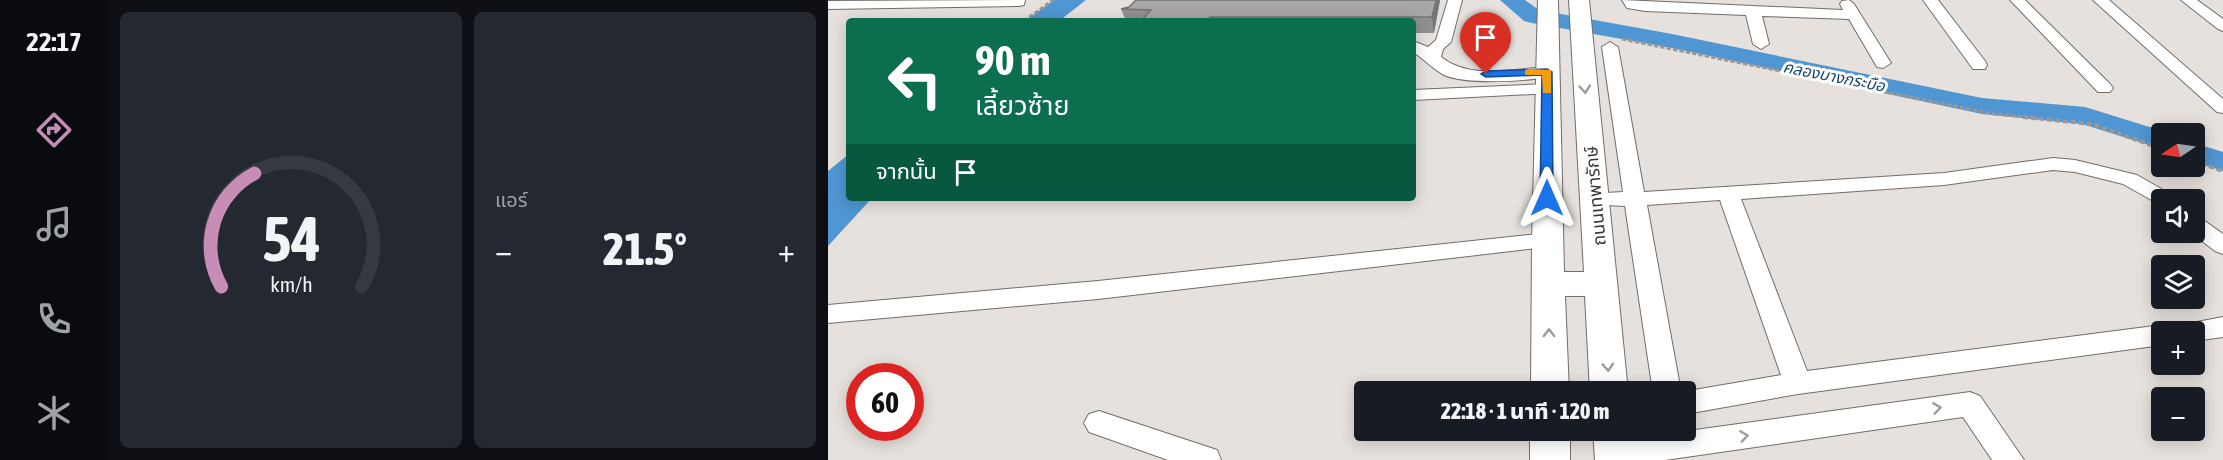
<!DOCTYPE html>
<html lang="th">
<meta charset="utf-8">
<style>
:root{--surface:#171b24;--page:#242831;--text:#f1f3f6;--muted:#9ea1a6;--line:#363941;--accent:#c88db6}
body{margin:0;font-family:"Asap Condensed","Noto Sans Thai",sans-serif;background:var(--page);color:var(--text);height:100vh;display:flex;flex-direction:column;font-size:22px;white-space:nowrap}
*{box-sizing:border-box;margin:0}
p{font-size:20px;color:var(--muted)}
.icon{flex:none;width:33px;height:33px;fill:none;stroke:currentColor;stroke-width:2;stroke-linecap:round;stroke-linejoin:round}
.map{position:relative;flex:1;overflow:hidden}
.details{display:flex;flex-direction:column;gap:12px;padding:12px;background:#0d0f14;width:720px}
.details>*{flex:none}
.guide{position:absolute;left:18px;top:18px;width:570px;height:183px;border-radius:6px;box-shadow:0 3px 15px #0003;background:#0b6e4f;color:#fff;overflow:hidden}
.needle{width:39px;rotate:257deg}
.fabs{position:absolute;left:1323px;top:123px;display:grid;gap:12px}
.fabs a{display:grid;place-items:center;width:54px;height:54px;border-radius:6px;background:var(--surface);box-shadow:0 3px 15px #0003;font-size:30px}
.speed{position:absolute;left:18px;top:363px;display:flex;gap:12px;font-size:30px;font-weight:700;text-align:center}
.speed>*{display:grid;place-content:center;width:78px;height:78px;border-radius:50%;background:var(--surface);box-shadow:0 3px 15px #0003;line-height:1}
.speed .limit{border:9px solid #d22;background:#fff;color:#111}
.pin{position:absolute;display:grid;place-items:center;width:51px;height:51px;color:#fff;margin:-62px -26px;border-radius:50% 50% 50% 0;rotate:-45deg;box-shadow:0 0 6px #0007}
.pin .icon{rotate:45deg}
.me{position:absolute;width:66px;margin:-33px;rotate:0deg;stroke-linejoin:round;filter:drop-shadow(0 0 4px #0008)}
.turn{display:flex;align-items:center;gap:21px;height:126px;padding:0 30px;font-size:27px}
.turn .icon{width:78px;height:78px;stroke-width:2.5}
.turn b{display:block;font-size:42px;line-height:51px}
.then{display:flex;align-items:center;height:57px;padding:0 30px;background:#0003;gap:12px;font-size:22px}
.big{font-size:45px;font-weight:800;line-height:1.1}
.details .card{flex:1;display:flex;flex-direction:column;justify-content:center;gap:9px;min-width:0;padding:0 21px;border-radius:9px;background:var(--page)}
.details .dial{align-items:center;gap:0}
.dial svg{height:156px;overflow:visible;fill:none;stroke:var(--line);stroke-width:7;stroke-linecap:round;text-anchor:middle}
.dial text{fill:var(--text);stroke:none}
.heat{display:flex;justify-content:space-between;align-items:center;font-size:33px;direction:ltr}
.details .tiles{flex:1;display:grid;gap:12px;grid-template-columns:repeat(2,1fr)}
.trip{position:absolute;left:526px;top:381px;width:342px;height:60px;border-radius:6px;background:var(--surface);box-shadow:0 3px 15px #0003;font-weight:800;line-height:60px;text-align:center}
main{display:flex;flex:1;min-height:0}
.tabs{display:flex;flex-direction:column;width:108px;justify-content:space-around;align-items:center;background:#090b0e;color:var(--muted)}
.tabs .icon{width:42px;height:42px}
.tabs .active{color:var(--accent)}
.tabs b{font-size:27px;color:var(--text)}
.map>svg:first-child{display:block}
.water{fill:#5096d2}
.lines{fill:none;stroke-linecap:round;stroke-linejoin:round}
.river{fill:#5096d2;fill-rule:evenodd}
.minor-casing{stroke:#726d6a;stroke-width:2}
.major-casing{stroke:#726d6a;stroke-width:2}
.path-far1{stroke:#9c9896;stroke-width:3;stroke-dasharray:4.5 2;stroke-linecap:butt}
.path{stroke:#9c9896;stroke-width:4;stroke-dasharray:5 3;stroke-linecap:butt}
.minor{fill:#fff;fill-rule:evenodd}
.major{fill:#fff;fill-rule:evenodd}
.wall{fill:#918f92}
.shaded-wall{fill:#767477}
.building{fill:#a9a6aa;stroke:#767477;stroke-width:1.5}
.oneway{stroke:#9c9c9b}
.route{fill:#1a73e8;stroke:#114b97;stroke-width:1.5}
.slow{fill:#f59e0b}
.labels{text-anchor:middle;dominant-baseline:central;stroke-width:6;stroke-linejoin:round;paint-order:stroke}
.far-water-label{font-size:16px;font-style:italic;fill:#13476f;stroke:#fff}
.street-label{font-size:18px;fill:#3a3837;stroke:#fff}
</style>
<main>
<nav class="tabs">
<b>22:17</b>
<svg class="icon active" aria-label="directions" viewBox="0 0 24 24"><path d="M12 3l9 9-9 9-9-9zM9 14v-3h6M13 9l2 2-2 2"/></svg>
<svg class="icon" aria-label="music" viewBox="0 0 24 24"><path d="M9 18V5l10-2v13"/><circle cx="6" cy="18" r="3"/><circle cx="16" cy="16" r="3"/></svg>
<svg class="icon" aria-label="phone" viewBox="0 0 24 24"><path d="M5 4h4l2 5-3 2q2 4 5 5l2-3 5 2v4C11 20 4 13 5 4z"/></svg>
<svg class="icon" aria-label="climate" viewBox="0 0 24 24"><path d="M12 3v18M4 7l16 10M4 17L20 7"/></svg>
</nav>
<section class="details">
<div class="tiles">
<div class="card dial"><svg viewBox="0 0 100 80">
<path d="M14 69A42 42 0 1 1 86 69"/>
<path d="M14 69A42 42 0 0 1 31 11" stroke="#c88db6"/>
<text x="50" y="56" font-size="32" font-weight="700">54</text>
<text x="50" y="72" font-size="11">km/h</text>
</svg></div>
<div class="card"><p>แอร์</p>
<div class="heat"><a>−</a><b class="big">21.5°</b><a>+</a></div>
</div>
</div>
</section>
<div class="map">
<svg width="1395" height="460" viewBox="0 0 1395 460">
<rect width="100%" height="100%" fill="#e6e1dd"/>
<!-- water -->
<g class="water">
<polygon points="226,0 258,0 231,21 197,21"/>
<polygon points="21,154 21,198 44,198 0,246 0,171"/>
</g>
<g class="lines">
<!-- river -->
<g class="river">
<polygon points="672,0 697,0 711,10 844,34 1154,98 1257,107 1344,134 1334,134 1334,149 1254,124 1154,114 844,48 704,23 696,21"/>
<polygon points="1366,143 1395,152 1395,171 1366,162"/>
</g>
<defs>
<g id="minor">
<polygon points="197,0 196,5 191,6 0,9 0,1"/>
<path d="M 620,0 L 634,0 L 623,42 L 615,49 L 613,57 C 642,80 685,69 719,67 L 725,68 L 728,72 L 725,76 C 701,81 638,85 616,75 C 605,69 596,59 585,52 L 585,41 L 600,47 L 608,40 Z"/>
<polygon points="794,0 1015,10 1012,4 1014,1 1021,0 1026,4 1063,63 1055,68 1049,67 1021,19 934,16 941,44 933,49 925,44 918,15 817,11 799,8"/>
<polygon points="1095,0 1110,0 1157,61 1159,65 1157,69 1145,69"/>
<polygon points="1182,0 1197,0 1282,84 1285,88 1282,92 1270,92"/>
<polygon points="1265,0 1281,0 1395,99 1395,113 1389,112"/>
<polygon points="1353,0 1369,0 1395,19 1395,31 1390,29"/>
<polygon points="782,42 790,47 816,192 1116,173 1225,158 1247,160 1309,175 1344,195 1346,200 1334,200 1334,206 1295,184 1247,172 1225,170 1116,185 913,199 979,371 1334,325 1343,328 1345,332 1334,332 1334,345 970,394 858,414 858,392 854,392 953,375 892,200 819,205 853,392 825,392 797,206 759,204 756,199 759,194 795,192 774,47"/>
<polygon points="719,84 725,85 728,89 725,93 585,100 585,90"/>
<polygon points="1366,217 1374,219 1395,234 1395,254 1387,251 1362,232 1366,232"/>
<polygon points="719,233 727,236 730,241 727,246 270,299 0,323 0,305 270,281"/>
<polygon points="1395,317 1395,337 1366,341 1366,332 1349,332 1353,325"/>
<polygon points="1142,392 1152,396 1196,460 1164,460 1135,417 837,460 775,460 772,454 776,445 787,441"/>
<polygon points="271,411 389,450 393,460 340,460 261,432 256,423 261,414"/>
</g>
<g id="major">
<polygon points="710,0 730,0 736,272 756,272 741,0 761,0 800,392 762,392 757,296 737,296 741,392 703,392 704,241"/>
<rect x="702" y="430" width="40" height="30"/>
<polygon points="765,430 805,430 807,460 767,460"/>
</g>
</defs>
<!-- minor casing -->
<use href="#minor" class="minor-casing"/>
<!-- major casing -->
<use href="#major" class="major-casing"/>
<!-- path-far1 -->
<g class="path-far1">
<polyline points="196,21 225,0"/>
<polyline points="794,39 1166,114 1210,118"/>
</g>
<!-- path -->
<g class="path">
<polyline points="1195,117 1264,124 1334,149"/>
<polyline points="1366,161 1395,171"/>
</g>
<!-- minor -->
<use href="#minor" class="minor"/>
<!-- major -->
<use href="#major" class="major"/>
</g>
<!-- wall -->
<polygon class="wall" points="612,0 606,33 585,33 585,21 298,21 293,9 301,7"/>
<!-- shaded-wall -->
<polygon class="shaded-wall" points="608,0 612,0 606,33 604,17"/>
<!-- building -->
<polygon class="building" points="308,0 608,0 604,17 382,17 379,21 313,21 323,10 293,9 301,7"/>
<!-- one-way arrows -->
<defs><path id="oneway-chevron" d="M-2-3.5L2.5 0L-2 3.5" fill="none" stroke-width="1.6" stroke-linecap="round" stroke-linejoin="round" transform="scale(1.5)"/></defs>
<g class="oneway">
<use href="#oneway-chevron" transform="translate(757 89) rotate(85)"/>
<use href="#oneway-chevron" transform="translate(721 333) rotate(-90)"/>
<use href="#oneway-chevron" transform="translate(780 367) rotate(86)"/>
<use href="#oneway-chevron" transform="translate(1109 408) rotate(-8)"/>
<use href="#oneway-chevron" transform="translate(916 436) rotate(-8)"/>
</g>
<!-- route -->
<polygon class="route" points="719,69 724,72 725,198 719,202 712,198 714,75 658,77 653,74 658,71"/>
<!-- slow -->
<polygon class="slow" points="701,69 723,70 723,93 715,93 714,75 697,75 697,70"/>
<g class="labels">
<!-- far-water labels -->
<g class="far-water-label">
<text transform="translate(1006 76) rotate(11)">คลองบางกระบือ</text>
</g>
<!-- street labels -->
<g class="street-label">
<text transform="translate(767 196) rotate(-95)">ถนนเทพารักษ์</text>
</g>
</g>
</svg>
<div class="fabs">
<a><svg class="needle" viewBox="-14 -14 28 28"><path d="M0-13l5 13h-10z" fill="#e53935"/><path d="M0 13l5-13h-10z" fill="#9ea1a6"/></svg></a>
<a><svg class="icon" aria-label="sound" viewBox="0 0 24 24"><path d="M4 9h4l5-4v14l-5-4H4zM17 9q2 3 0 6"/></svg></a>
<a><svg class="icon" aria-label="layers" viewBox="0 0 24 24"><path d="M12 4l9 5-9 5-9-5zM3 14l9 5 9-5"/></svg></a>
<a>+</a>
<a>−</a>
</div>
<div class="speed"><div class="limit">60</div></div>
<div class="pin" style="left:658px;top:74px;background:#d93025"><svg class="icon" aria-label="arrive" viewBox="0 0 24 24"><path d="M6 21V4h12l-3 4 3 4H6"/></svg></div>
<svg class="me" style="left:719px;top:198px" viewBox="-20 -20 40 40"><path d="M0-17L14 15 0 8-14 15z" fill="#1a73e8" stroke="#fff" stroke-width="4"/></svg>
<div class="trip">22:18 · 1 นาที · 120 m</div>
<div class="guide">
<div class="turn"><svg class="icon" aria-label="left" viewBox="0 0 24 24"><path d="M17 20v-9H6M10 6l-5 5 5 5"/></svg><div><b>90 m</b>เลี้ยวซ้าย</div></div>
<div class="then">จากนั้น<svg class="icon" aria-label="arrive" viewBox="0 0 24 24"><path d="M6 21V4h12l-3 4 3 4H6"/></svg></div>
</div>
</div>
</main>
